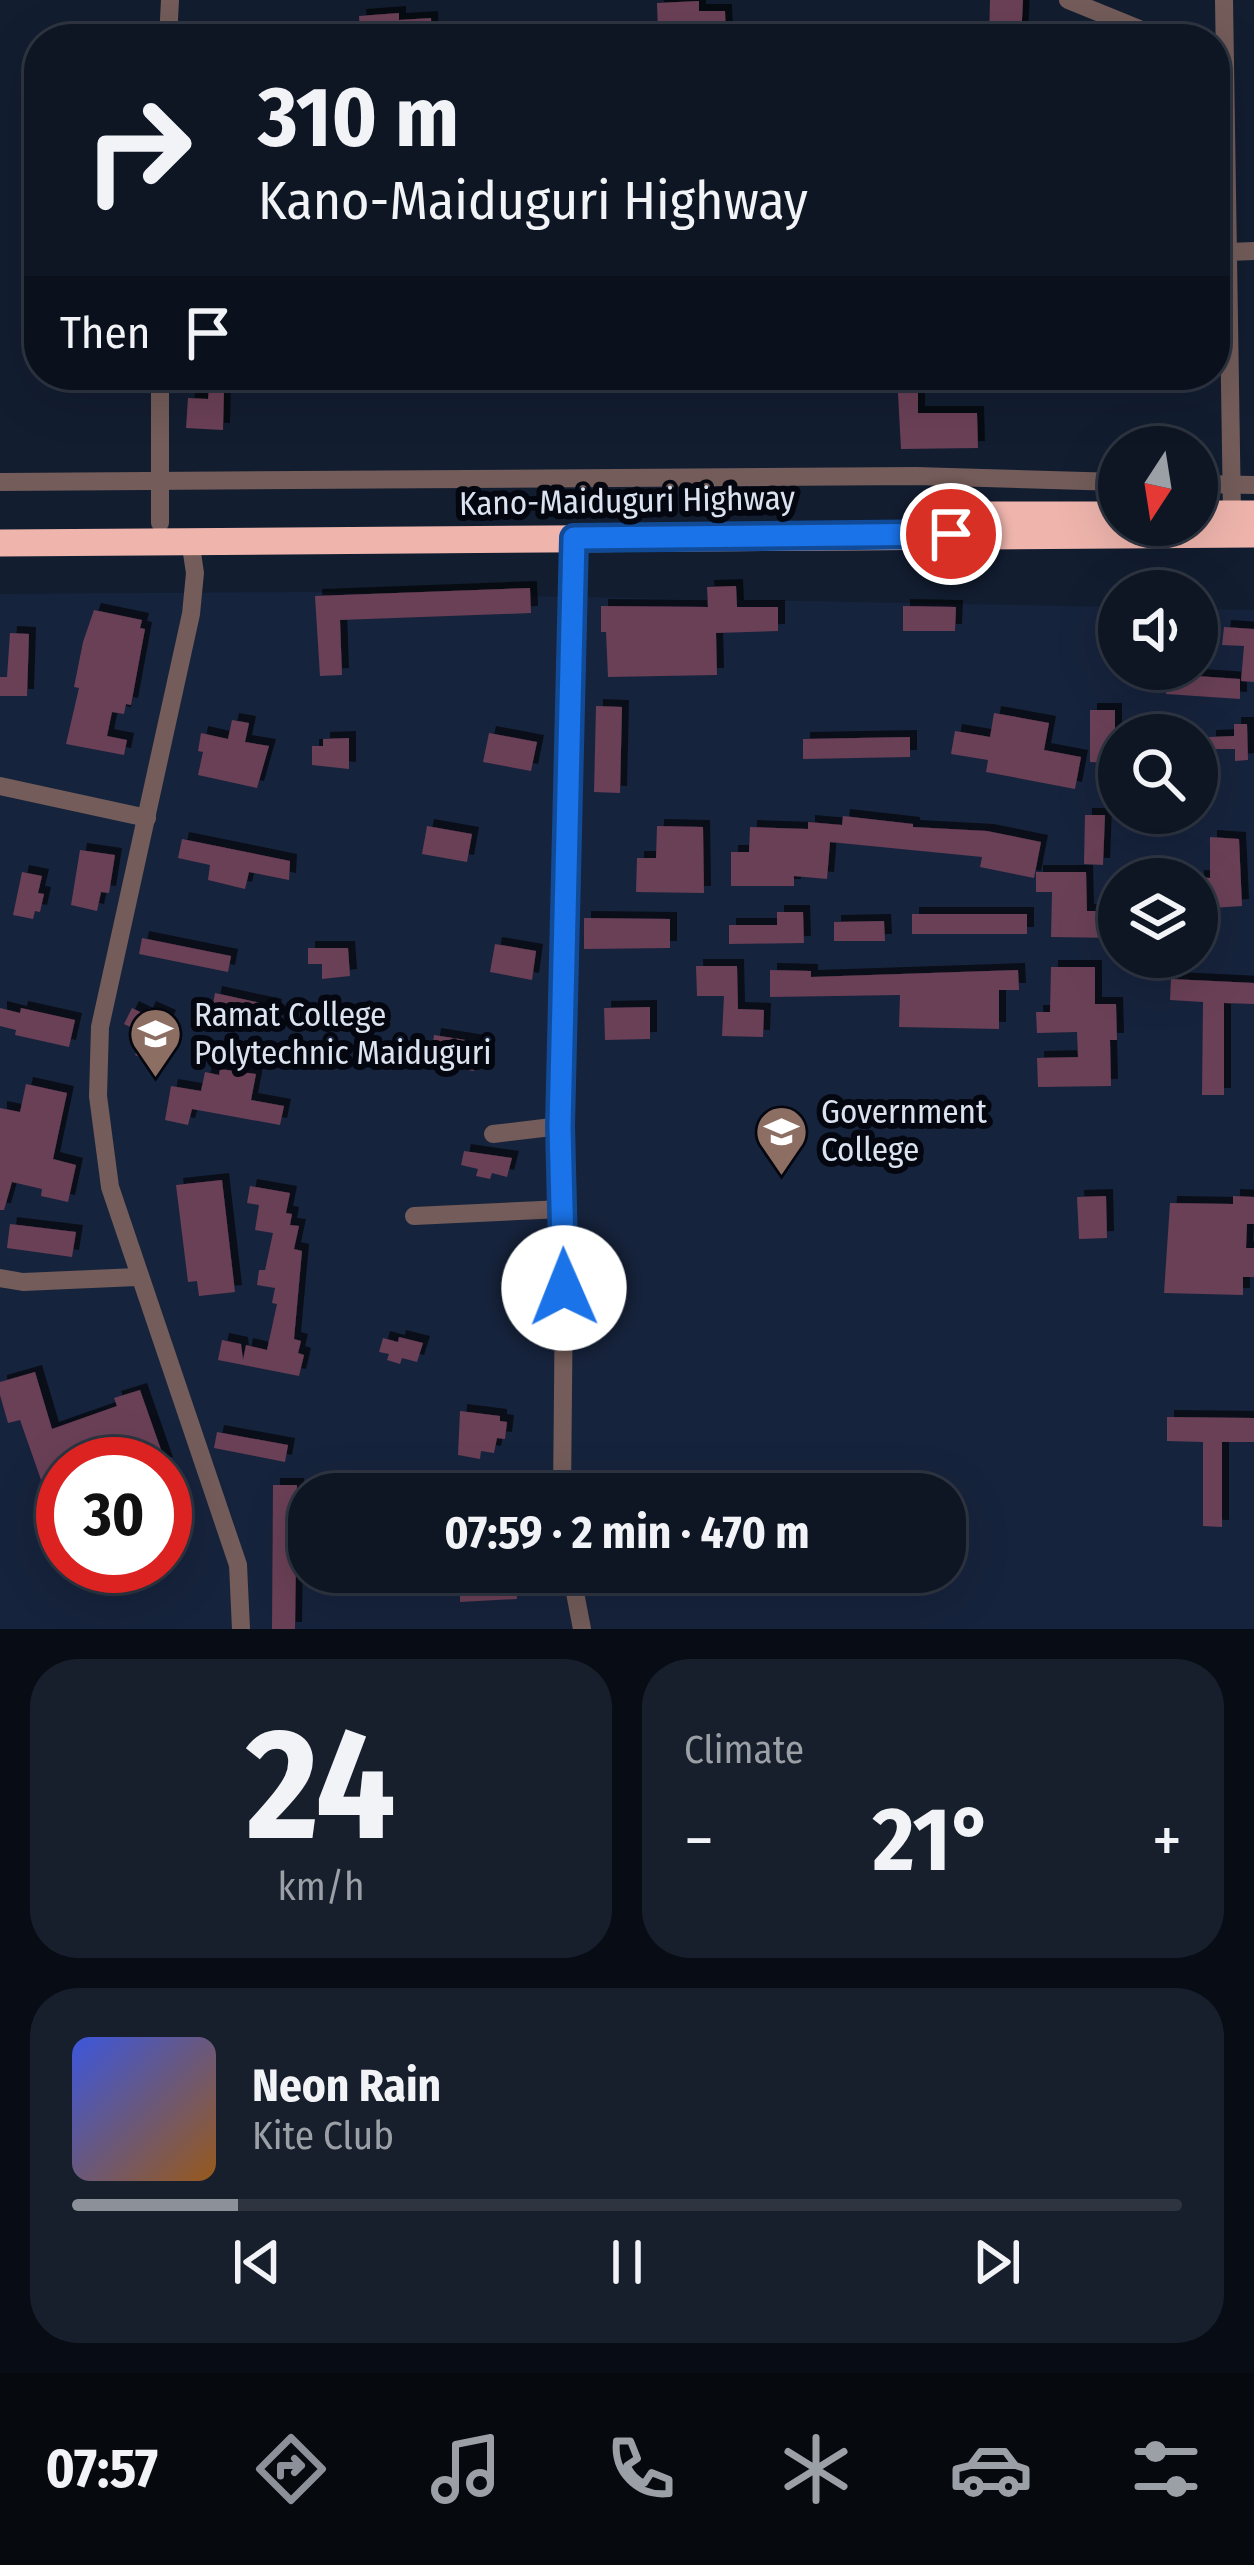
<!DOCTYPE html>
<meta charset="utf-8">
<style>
:root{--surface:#0e1624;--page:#171f2c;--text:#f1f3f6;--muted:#9b9fa6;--line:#2e3541;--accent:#8c9099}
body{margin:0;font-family:"Fira Sans Condensed",sans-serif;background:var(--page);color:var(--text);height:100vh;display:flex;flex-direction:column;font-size:45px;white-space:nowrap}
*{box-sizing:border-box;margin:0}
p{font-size:39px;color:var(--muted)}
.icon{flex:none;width:66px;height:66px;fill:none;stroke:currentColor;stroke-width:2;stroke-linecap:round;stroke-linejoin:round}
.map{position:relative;height:1629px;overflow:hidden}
.drawer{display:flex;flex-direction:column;gap:30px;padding:30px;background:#080c14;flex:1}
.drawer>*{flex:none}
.top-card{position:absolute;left:24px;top:24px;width:1206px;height:366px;border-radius:48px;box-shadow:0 12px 48px #0002,0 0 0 3px var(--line);background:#0e1624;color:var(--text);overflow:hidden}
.needle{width:78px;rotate:192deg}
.tools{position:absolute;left:1098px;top:426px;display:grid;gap:24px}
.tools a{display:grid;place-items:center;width:120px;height:120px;border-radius:50%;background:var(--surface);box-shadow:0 12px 48px #0002,0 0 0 3px var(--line);font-size:60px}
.speed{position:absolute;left:36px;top:1437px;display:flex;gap:24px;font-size:60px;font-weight:700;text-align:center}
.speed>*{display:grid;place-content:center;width:156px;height:156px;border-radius:50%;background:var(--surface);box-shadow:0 12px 48px #0002,0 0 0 3px var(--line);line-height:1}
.speed .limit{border:18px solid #d22;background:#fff;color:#111}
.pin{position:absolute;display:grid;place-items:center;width:102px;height:102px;color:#fff;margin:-51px;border:6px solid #fff;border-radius:50%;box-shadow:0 3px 12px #0007}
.me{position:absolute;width:132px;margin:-66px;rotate:359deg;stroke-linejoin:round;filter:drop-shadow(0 0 9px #0008)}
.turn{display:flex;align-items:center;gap:42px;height:252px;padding:0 36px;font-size:54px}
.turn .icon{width:156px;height:156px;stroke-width:2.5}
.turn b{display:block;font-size:84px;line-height:102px}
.then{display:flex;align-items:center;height:114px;padding:0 36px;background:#0003;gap:24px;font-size:45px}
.big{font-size:90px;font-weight:700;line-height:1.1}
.drawer .widget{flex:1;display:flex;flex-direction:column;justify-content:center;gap:18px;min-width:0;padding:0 42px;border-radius:48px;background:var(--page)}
.drawer .dial{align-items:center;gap:0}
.dial b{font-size:156px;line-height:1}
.song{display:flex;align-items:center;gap:36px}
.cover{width:144px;height:144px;border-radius:18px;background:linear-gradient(135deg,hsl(230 70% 55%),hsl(30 70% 35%))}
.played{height:12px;border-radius:6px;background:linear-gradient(90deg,var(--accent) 15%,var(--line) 15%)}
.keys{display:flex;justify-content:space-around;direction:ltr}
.heat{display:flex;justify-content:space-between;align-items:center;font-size:66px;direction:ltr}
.drawer .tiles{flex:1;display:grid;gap:30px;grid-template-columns:1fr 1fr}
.widget:last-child{grid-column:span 2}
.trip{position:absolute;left:288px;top:1473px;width:678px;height:120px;border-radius:48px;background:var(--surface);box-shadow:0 12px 48px #0002,0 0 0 3px var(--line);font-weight:700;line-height:120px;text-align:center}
.menu{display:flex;height:192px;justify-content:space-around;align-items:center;background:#06090e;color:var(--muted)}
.menu .icon{width:84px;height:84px}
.menu .active{color:var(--accent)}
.menu b{font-size:54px;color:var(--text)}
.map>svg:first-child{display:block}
.built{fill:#16233c;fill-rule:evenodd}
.building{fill:#6a3f56;filter:url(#shadow)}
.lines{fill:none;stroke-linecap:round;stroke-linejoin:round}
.minor{stroke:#735c59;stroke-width:18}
.highway{stroke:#efb5ad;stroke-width:27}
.route-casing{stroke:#114b97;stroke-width:30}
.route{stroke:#1a73e8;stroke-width:21}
.labels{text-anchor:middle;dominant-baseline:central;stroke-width:12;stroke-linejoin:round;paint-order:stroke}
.street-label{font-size:33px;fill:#dbe3f1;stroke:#04070f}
.poi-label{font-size:33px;fill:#dbe3f1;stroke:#04070f;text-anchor:start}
</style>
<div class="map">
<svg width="1254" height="1629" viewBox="0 0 1254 1629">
<defs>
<filter id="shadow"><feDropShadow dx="7" dy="-7" stdDeviation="0" flood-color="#0009"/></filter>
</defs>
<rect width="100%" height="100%" fill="#121d30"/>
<!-- built -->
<path class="built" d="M 312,592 L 1119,607 L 1119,669 L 1197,669 L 1197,609 L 1254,610 L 1254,1629 L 0,1629 L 0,594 ZM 1119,735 L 1197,735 L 1197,813 L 1119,813 ZM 1119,879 L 1197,879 L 1197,957 L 1119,957 ZM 63,1464 L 165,1464 L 165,1566 L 63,1566 ZM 309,1494 L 945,1494 L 945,1572 L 309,1572 Z"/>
<!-- building -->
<g class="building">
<polygon points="990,0 1023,0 1021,39 989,39"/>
<polygon points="699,1 699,11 725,11 726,36 658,33 657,3"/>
<polygon points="399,13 399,20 431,18 432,39 390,39 390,32 360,33 359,16"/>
<polygon points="897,375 918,375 918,413 977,413 978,448 901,449"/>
<polygon points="209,389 224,390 223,430 186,428 188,398 208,399"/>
<polygon points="736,586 737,607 778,607 778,631 716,633 717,675 608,677 606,632 601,632 601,606 708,607 707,587"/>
<polygon points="530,588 531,613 340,620 342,675 320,676 315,596"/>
<polygon points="903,606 956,607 955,631 903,631"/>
<polygon points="94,610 142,620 140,628 145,629 131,705 126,704 124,714 112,712 107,736 127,740 124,755 66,744 79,688 74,687 83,642"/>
<polygon points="1224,627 1254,629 1254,682 1241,681 1244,646 1222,645"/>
<polygon points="10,633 29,634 27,696 0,696 0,677 7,677"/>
<polygon points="1167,674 1240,679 1240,699 1166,694"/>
<polygon points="596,706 622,707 620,793 594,792"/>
<polygon points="1090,710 1115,710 1115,763 1090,762"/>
<polygon points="994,713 1049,723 1044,750 1081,757 1075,789 986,772 988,760 951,754 955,731 990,737"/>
<polygon points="232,720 249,723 245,742 269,746 257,788 198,775 203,752 198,751 201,733 228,739"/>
<polygon points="1234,724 1247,724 1248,760 1235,761 1235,749 1209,749 1209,737 1234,736"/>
<polygon points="489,733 537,742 531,771 483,762"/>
<polygon points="910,737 910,757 803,759 803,739"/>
<polygon points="349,738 349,769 312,765 312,746 323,746 323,739"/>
<polygon points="1085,815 1105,815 1103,865 1084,864"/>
<polygon points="843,816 913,824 913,827 987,831 1041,842 1034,878 980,867 982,857 830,842 827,879 794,876 794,886 731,886 731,852 749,852 750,827 808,829 808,822 842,825"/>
<polygon points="427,826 472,834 467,862 422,854"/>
<polygon points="657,826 703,827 704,893 636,892 637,858 656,858"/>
<polygon points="1210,837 1239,839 1242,906 1197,909 1197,877 1210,878"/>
<polygon points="182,839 290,861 289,880 249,872 245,889 208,880 210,865 178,858"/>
<polygon points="80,850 115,855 109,893 101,892 97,911 71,905"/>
<polygon points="22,872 42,876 38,893 44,894 40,912 35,911 33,919 13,915"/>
<polygon points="1036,872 1086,872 1087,911 1117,911 1117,938 1051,937 1052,892 1036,892"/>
<polygon points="777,912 803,912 804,943 729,944 729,925 777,925"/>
<rect x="912" y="914" width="115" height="20"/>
<polygon points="584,918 670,919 670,948 584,949"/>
<polygon points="884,921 885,941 834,941 834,922"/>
<polygon points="142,938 231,956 228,972 139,954"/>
<polygon points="495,944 536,951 532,980 490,972"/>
<polygon points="308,948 348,948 350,976 322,979 322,964 308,964"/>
<polygon points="696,966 737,966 738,1009 764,1010 763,1037 722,1036 724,996 697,996"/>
<polygon points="1051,967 1095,967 1095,1004 1116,1004 1117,1040 1110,1040 1111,1086 1038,1087 1037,1058 1078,1057 1077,1032 1037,1033 1036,1012 1050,1012"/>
<polygon points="770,970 811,971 811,977 1018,970 1019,990 999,990 999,1029 899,1027 900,995 770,997"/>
<polygon points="1171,979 1254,983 1254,1004 1224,1003 1224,1095 1202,1095 1203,1002 1170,1000"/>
<polygon points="215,993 275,1006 272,1022 212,1010"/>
<polygon points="650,1007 650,1039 605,1040 604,1008"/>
<polygon points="0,1008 20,1013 21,1008 75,1020 69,1047 15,1035 16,1030 0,1026"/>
<polygon points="132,1008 146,1015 149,1008 169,1017 149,1061 135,1055 145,1034 124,1024"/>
<polygon points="434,1035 478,1042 474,1071 430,1064"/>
<polygon points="220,1069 256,1074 251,1100 284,1106 280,1125 192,1109 188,1125 165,1120 171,1086 201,1091 205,1072 219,1075"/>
<polygon points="26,1084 67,1093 53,1159 76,1165 68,1202 41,1196 42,1189 12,1182 4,1210 0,1210 0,1108 20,1112"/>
<polygon points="464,1151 512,1158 507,1177 492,1173 490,1179 476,1176 478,1169 461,1165"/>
<polygon points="222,1180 235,1292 199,1296 197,1281 188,1282 176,1185"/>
<polygon points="250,1186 290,1193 286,1213 292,1214 290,1225 299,1226 294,1249 302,1251 294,1339 301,1341 298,1353 304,1355 299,1376 218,1360 222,1340 241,1344 243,1360 246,1345 267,1350 277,1304 272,1303 275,1288 257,1285 259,1270 265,1270 273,1233 255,1230 259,1205 247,1203"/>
<polygon points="1106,1196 1107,1238 1079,1239 1077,1197"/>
<polygon points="1233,1196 1254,1197 1254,1224 1247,1224 1246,1248 1254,1248 1254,1277 1243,1277 1243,1295 1164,1293 1170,1203 1233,1204"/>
<polygon points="10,1224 76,1232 72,1257 7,1248"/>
<polygon points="399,1337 423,1343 417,1362 402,1358 400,1364 387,1360 389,1354 379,1352 383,1338 398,1342"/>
<polygon points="35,1372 52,1429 117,1406 114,1398 140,1390 166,1464 63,1464 63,1544 48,1549 37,1519 53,1514 20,1420 8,1423 0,1395 0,1382"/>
<polygon points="460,1411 500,1416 500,1421 507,1422 505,1439 497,1438 494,1453 481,1451 480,1459 458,1455"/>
<polygon points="1167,1417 1254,1418 1254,1442 1222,1442 1222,1527 1203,1526 1203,1442 1167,1441"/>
<polygon points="217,1432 288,1445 285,1462 214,1448"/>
<polygon points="273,1485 297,1485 295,1629 272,1629"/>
<polygon points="492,1572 516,1572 517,1599 460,1602 460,1586 493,1584"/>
</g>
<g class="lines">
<!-- minor -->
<g class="minor">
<polyline points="1068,0 1164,39"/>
<polyline points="1224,0 1232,514"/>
<polyline points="168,39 170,0"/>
<polyline points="1228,252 1254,251"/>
<polyline points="160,375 160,523"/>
<polyline points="0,482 916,476 1119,482"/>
<polyline points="1197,484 1254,485"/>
<polyline points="190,540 195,573 191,614 100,1027 98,1096 110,1187 238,1565 241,1629"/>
<polyline points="0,786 147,818"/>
<polyline points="493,1134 560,1126"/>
<polyline points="414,1216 563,1209"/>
<polyline points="0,1278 23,1282 137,1277"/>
<polyline points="562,1494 564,1288 560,1126 574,538"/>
<polyline points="571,1572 582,1629"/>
</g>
<!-- highway -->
<g class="highway">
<polyline points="1197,514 1254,514"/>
<polyline points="991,515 1119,515"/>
<polyline points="0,543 1254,534"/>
</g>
</g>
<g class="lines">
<defs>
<polyline id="route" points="564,1288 560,1126 574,538 951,534"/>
</defs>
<!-- route casing -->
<use href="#route" class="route-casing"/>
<!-- route -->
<use href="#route" class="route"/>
</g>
<!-- icons -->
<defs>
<symbol id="school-pin" viewBox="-11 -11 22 30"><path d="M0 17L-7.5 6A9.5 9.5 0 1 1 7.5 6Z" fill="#8d6e63" stroke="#04070f"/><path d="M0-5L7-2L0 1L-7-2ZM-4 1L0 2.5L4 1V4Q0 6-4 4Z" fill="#fff"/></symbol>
</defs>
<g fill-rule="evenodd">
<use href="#school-pin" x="126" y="1004" width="59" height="81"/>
<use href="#school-pin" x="752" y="1102" width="59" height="81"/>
</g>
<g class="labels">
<!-- street labels -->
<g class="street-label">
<text transform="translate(627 501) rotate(-1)">Kano-Maiduguri Highway</text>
</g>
<!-- poi labels -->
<g class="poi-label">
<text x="194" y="1015">Ramat College<tspan x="194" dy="38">Polytechnic Maiduguri</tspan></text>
<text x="821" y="1112">Government<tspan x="821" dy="38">College</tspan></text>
</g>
</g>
</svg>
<div class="tools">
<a><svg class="needle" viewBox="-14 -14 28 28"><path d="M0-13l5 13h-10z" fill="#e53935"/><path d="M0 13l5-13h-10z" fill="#9b9fa6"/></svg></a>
<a><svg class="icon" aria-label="sound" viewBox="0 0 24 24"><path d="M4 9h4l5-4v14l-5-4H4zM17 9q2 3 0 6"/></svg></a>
<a><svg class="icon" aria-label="search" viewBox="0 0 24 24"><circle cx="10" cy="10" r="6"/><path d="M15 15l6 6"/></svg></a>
<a><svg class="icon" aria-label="layers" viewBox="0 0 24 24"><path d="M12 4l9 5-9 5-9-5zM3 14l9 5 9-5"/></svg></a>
</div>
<div class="speed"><div class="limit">30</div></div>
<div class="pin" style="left:951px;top:534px;background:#d93025"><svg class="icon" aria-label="arrive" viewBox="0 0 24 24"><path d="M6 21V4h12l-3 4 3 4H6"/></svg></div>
<svg class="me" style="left:564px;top:1288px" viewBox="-20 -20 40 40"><circle r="19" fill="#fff"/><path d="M0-13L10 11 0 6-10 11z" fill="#1a73e8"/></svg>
<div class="trip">07:59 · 2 min · 470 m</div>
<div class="top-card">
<div class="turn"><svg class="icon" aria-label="right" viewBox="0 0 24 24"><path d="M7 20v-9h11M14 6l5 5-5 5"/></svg><div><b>310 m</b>Kano-Maiduguri Highway</div></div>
<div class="then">Then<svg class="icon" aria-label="arrive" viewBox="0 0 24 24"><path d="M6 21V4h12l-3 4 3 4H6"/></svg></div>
</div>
</div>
<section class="drawer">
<div class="tiles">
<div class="widget dial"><b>24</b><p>km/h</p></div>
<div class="widget"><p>Climate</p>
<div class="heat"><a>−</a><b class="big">21°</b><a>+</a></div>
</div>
<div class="widget">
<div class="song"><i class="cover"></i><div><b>Neon Rain</b><p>Kite Club</p></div></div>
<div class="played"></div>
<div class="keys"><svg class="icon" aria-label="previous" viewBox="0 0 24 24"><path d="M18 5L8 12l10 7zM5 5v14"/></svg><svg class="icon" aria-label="pause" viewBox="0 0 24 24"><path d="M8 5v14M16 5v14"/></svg><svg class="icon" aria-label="next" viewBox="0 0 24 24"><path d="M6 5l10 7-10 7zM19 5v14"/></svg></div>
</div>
</div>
</section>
<nav class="menu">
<b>07:57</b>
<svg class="icon active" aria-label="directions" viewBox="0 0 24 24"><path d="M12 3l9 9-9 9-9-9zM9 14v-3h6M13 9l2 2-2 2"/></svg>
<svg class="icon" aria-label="music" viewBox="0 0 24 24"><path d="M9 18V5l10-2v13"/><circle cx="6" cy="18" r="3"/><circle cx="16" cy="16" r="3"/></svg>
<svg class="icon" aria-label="phone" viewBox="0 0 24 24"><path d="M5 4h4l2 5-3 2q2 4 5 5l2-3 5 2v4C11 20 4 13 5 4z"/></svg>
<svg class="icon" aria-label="climate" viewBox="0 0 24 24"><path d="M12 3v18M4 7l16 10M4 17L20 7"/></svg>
<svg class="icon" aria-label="car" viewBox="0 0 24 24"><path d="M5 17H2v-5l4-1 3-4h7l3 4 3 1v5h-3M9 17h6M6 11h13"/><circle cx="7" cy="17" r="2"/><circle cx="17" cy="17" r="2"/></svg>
<svg class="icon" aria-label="filters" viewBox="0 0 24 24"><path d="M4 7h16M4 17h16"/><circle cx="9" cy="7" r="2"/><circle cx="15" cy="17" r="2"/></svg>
</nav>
